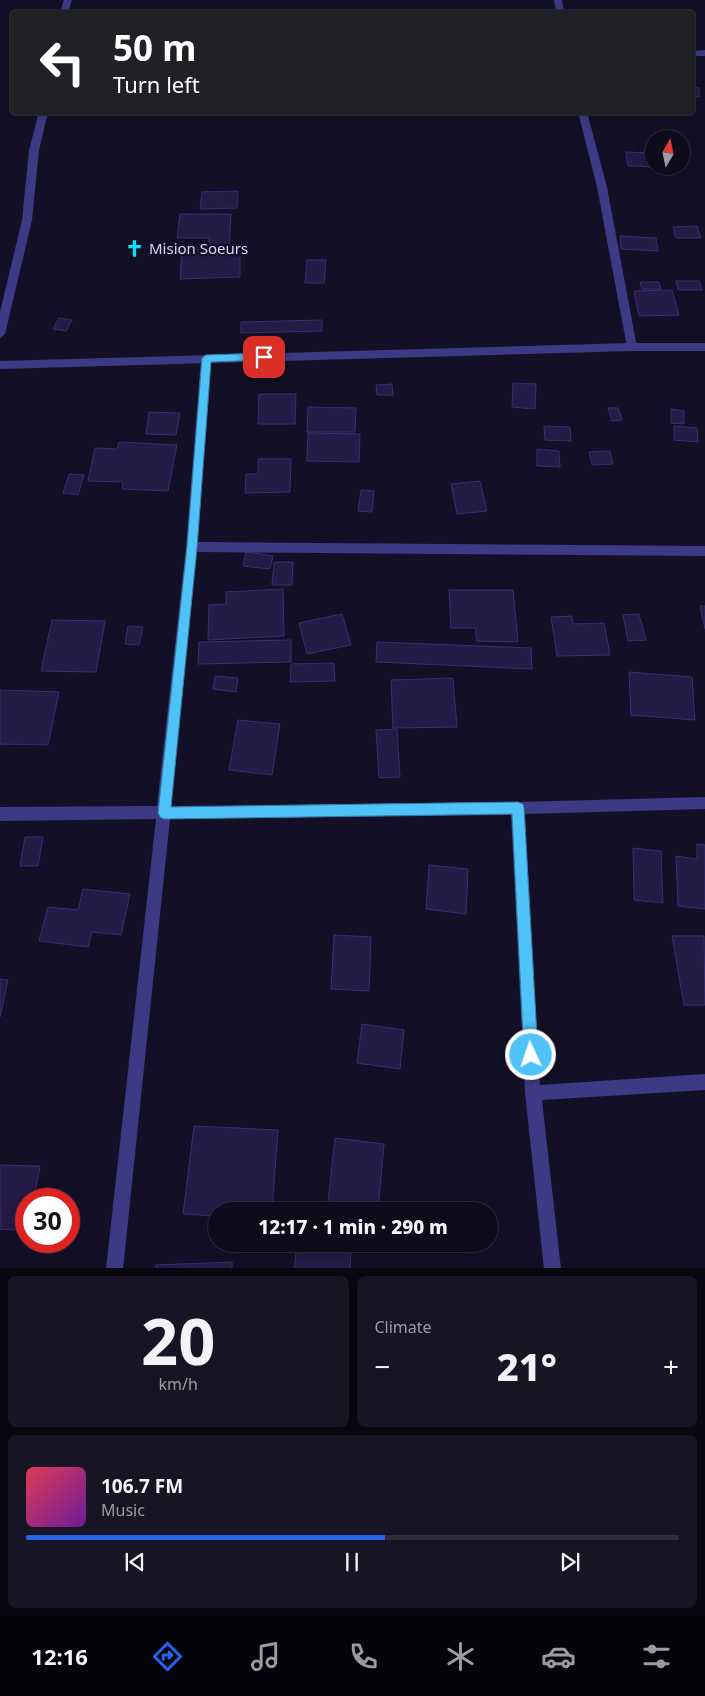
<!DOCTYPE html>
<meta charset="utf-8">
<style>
:root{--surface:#0e0b1c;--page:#171425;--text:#f1f3f6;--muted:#9b9ba3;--line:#2e2b3b;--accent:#2563eb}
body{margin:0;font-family:"Noto Sans",sans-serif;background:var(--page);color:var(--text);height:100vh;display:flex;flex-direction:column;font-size:19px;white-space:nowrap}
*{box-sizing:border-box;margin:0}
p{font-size:16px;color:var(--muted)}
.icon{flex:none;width:28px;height:28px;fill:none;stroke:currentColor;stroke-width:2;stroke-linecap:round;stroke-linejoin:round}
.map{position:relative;height:1268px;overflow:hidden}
.panel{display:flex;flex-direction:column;gap:8px;padding:8px;background:#08060f;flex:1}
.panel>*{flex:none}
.banner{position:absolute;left:10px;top:10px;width:685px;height:105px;border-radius:5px;box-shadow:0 2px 12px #0003,0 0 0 1px var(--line);background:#202124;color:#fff;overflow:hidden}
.needle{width:32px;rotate:9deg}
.buttons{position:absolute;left:645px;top:130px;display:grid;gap:10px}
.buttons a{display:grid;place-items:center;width:45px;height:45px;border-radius:50%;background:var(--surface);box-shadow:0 2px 12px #0003,0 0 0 1px var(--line);font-size:25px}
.speed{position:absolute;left:15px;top:1188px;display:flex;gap:10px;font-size:25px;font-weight:700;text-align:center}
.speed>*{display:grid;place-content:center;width:65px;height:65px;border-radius:50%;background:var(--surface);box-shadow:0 2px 12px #0003,0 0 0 1px var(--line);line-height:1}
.speed .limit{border:8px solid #d22;background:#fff;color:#111}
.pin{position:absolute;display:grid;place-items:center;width:42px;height:42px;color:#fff;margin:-21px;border-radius:10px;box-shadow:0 2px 8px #0006}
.me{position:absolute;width:55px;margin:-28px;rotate:357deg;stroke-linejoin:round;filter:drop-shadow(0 0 4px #0008)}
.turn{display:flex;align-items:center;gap:18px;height:105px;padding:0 20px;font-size:22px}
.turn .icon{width:65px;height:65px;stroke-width:2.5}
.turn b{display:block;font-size:35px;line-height:42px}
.big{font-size:38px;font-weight:800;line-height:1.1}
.panel .card{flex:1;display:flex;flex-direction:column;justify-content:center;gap:8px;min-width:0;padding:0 18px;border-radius:8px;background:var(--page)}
.panel .dial{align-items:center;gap:0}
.dial b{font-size:65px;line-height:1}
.song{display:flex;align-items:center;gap:15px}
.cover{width:60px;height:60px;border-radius:8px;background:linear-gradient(135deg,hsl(350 70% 55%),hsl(280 70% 35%))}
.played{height:5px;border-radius:2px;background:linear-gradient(90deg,var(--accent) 55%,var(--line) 55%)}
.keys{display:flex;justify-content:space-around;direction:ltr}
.heat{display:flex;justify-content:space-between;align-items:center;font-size:28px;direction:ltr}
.panel .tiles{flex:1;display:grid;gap:8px;grid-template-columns:1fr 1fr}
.card:last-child{grid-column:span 2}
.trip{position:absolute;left:208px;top:1202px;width:290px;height:50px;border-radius:25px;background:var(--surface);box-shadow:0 2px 12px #0003,0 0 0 1px var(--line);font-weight:800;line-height:50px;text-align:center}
.tabs{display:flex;height:80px;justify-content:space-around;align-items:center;background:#06040b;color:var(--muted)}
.tabs .icon{width:35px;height:35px}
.tabs .selected{color:var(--accent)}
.tabs b{font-size:22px;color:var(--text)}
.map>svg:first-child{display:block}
.building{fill:#241b47;stroke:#3b2d73}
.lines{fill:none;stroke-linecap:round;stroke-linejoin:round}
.minor{fill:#3d3a85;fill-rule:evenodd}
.tertiary{fill:#3d3a85;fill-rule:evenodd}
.route{fill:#4fc3f7;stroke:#337fa1}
.labels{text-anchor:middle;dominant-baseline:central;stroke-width:5;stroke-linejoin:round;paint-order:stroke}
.far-poi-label{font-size:15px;fill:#d9d4ff;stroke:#130f26;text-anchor:start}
</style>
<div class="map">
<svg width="705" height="1269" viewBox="0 0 705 1269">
<rect width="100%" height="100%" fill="#130f26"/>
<!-- building -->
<g class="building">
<polygon points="692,87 699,88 699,97 692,96"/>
<polygon points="626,152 653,153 654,167 628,166"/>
<polygon points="238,191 237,208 200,209 202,192"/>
<polygon points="180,214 231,214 229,253 240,253 240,277 180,279 182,250 209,249 209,238 177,238"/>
<polygon points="697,226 701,238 676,238 673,227"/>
<polygon points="620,236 656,238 658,251 621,249"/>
<polygon points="307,260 326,260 324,283 305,283"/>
<polygon points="676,281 699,281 702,290 678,290"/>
<polygon points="640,282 659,282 661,289 642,289"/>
<polygon points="672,290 679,315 639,316 634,291"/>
<polygon points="59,318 72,320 66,331 53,329"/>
<polygon points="322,320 322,331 241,333 241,322"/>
<polygon points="513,383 536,384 535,409 512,407"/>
<polygon points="392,384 393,395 377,395 376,385"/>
<polygon points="259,394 296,394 295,424 258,424"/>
<polygon points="308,407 356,408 355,432 307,432"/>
<polygon points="608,408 618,408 622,420 612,421"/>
<polygon points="671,409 684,411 684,424 671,423"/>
<polygon points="149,412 180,413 176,435 146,434"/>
<polygon points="544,426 570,427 571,441 545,440"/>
<polygon points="674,426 697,428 698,442 674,440"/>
<polygon points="308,433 360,434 359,462 307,461"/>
<polygon points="119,442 177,445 168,491 122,489 123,482 88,481 95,448 117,449"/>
<polygon points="537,449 559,451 560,467 537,466"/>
<polygon points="610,451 613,464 592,465 589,452"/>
<polygon points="258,459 291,459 290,492 245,493 246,474 258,474"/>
<polygon points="69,474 84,475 78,495 63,493"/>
<polygon points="480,481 487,511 457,514 451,484"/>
<polygon points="361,490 374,491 372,512 358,511"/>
<polygon points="246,552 273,556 270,569 243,566"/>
<polygon points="274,562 293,562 292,585 272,585"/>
<polygon points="283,589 284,636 208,640 209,605 226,604 226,592"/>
<polygon points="449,590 513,590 518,642 477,641 475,628 451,628"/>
<polygon points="700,606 705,606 705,629"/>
<polygon points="342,614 351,645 307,654 299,623"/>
<polygon points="639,614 646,640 628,641 623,615"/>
<polygon points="572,616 573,624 604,623 610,655 557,656 551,617"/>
<polygon points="52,620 105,621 96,672 41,671"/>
<polygon points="128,626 143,627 139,645 125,644"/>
<polygon points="291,640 291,662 198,664 199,642"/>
<polygon points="377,642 531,648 532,669 376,662"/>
<polygon points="334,663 335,681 290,682 291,664"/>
<polygon points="629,672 692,677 695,720 631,715"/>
<polygon points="215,676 238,678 236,692 213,689"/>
<polygon points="453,678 457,727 393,728 391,680"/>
<polygon points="0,690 59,692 48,745 0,744"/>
<polygon points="238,720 280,724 272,775 229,770"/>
<polygon points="397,729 400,777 379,778 376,730"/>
<polygon points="25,837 43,837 38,866 20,866"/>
<polygon points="697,844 705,845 705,909 678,906 676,856 697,859"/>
<polygon points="633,848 661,851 663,903 634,900"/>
<polygon points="429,865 468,869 466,914 426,909"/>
<polygon points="83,889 130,894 121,935 92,932 88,947 39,941 48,907 78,910"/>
<polygon points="334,935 371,937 369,991 331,989"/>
<polygon points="672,936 704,936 705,1005 684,1005"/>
<polygon points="0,979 8,980 0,1017"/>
<polygon points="362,1024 404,1030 400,1069 357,1063"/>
<polygon points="194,1126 278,1130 272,1211 216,1211 216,1216 183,1214"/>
<polygon points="335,1138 384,1144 378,1211 327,1211"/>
<polygon points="0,1165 40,1166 34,1199 26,1199 26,1231 0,1229"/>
<polygon points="297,1245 351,1252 350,1269 294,1269"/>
<polygon points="232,1262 232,1269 156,1269 156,1265"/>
</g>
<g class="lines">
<!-- minor -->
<g class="minor">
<polygon points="64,0 72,0 68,12 60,12"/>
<polygon points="554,0 562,0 564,12 556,12"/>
<polygon points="705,50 705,56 692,56 692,51"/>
<polygon points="39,112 48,112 39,150 32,220 5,334 0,338 0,312 22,220 29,150"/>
<polygon points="578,112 587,112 607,187 637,347 632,351 627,347 597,187"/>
<polygon points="206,354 211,358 198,542 705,546 705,556 197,552 171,806 518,802 705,797 705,809 525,814 540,1085 705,1074 705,1090 542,1100 561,1269 544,1269 525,1093 511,815 170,819 123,1269 106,1269 156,819 0,821 0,807 157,806 186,547 201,358"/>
</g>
<!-- tertiary -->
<polygon class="tertiary" points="632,343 705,343 705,351 632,351 0,369 0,361"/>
</g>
<!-- route -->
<polygon class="route" points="264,353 269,357 264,360 211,362 197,547 171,807 518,802 523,804 524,808 538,1055 536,1060 531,1062 526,1060 524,1055 512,814 164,819 160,817 158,813 187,547 202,358 206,355"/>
<!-- icons -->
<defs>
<symbol id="church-bare" viewBox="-9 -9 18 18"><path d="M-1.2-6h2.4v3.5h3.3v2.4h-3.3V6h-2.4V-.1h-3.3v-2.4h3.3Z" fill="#00e5ff" stroke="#130f26" stroke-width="2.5" paint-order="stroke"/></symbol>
</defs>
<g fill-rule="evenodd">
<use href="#church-bare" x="122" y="236" width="25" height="25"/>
</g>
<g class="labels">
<!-- far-poi labels -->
<g class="far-poi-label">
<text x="149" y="248">Mision Soeurs</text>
</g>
</g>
</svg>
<div class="buttons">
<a><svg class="needle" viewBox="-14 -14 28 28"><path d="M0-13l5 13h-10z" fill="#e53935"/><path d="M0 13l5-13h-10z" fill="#9b9ba3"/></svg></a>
</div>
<div class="speed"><div class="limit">30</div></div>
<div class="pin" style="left:264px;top:357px;background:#d93025"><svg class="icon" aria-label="arrive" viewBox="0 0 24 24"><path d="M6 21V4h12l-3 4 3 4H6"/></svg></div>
<svg class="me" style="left:531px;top:1055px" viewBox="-20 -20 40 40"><circle r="17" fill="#4fc3f7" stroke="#fff" stroke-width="3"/><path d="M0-11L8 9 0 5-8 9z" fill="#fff"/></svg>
<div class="trip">12:17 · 1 min · 290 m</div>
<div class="banner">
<div class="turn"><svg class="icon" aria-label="left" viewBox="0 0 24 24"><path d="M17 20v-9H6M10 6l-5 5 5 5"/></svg><div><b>50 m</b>Turn left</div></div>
</div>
</div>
<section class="panel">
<div class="tiles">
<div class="card dial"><b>20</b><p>km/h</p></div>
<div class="card"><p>Climate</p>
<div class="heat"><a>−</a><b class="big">21°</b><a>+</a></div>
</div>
<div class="card">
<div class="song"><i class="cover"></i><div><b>106.7 FM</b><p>Music</p></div></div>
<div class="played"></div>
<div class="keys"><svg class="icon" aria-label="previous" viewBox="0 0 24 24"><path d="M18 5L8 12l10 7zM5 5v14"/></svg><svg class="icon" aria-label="pause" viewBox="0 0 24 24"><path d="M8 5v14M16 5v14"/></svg><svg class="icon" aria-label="next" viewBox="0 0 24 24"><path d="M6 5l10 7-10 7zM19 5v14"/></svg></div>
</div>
</div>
</section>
<nav class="tabs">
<b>12:16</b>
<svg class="icon selected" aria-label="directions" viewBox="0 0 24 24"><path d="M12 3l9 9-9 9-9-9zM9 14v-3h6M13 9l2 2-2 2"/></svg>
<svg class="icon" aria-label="music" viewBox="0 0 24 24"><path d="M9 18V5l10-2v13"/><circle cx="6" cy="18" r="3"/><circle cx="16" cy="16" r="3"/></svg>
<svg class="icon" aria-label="phone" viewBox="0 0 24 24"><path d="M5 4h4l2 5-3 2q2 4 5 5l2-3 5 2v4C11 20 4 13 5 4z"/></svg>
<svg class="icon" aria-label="climate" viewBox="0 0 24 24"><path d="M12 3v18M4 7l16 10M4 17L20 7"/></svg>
<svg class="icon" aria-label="car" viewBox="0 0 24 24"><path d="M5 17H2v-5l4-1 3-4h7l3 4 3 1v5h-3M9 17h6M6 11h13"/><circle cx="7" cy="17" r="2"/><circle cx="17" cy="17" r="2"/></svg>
<svg class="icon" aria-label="filters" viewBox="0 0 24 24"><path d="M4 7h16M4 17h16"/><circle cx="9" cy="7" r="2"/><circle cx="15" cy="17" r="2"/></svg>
</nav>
